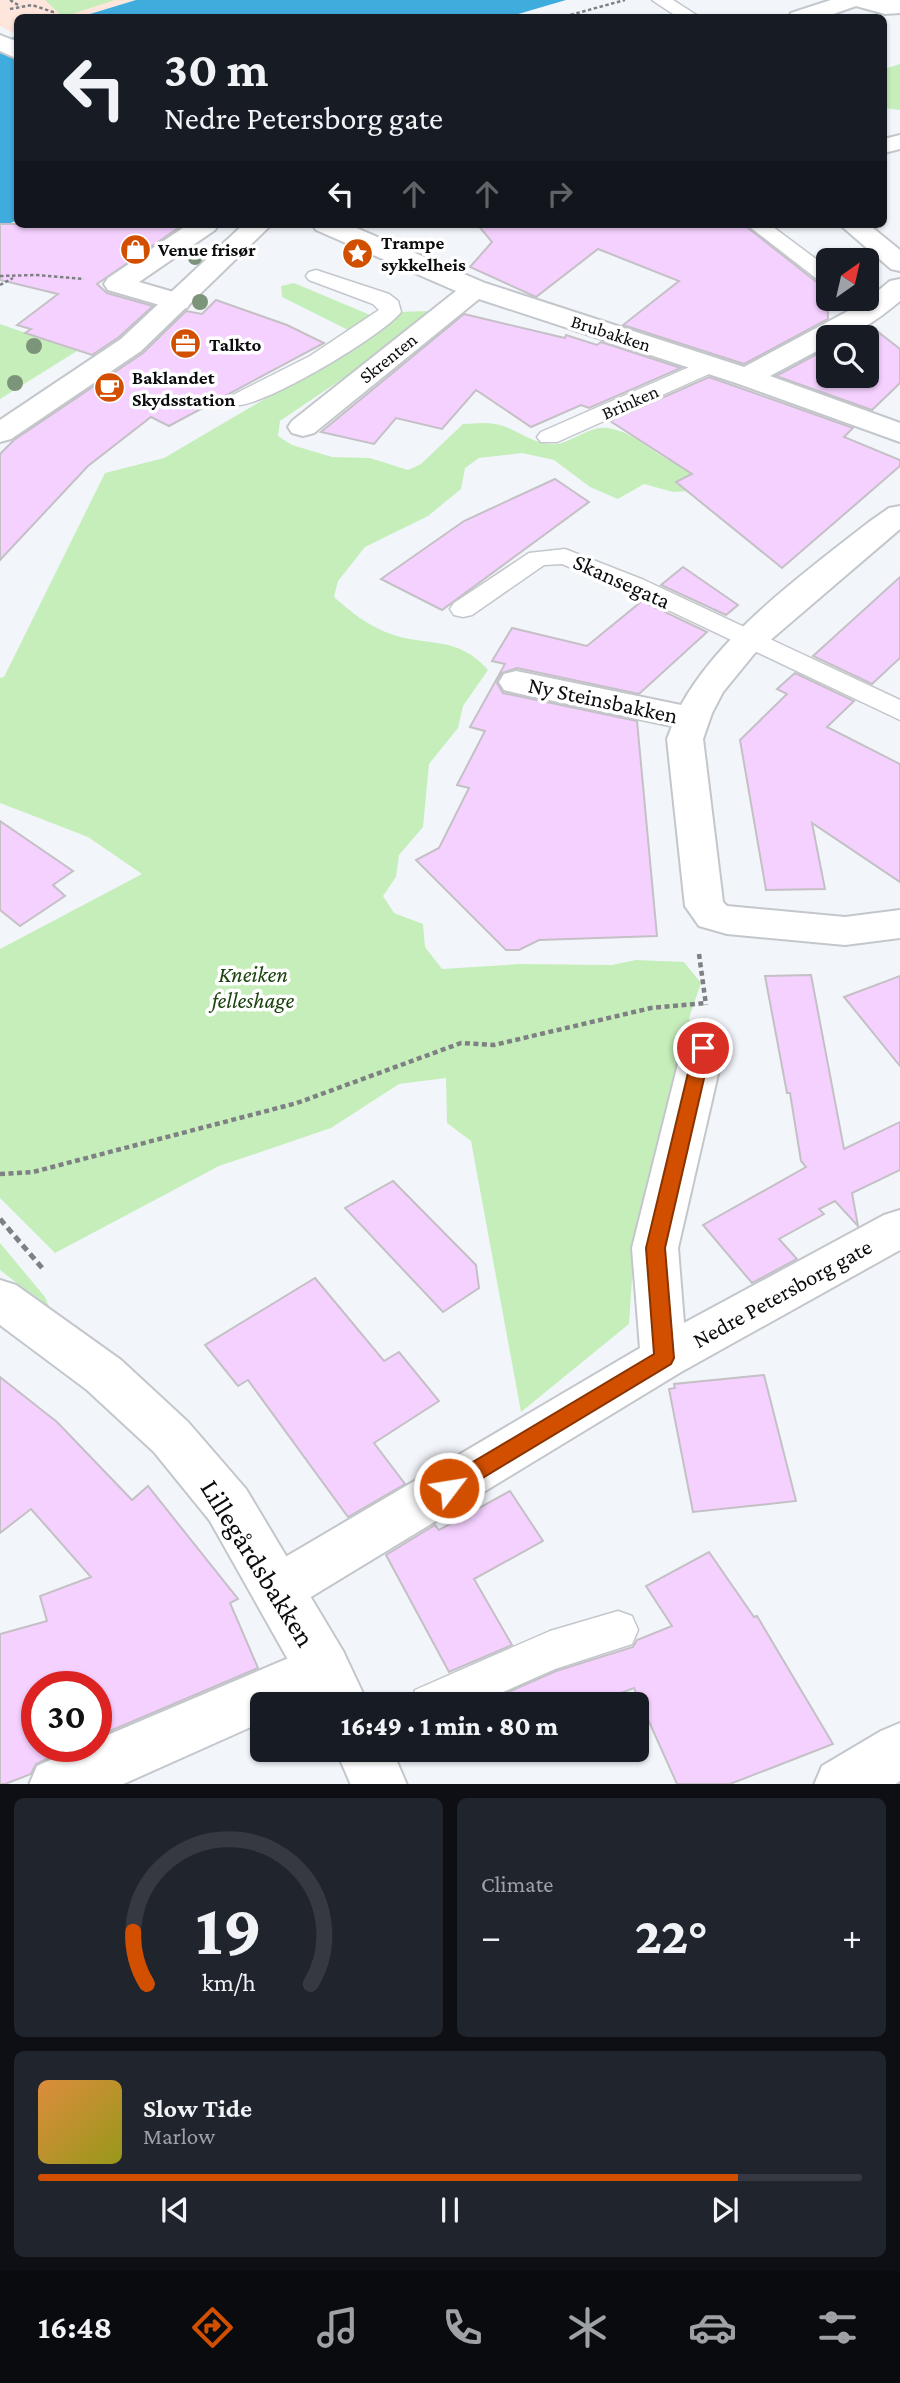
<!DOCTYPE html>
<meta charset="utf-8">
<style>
:root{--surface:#171b24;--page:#20242c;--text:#f1f3f6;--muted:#9ea1a6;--line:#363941;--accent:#d24f00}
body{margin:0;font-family:"Crimson Pro",serif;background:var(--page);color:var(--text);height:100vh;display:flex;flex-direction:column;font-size:26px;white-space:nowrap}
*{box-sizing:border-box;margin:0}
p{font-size:23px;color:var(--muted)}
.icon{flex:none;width:38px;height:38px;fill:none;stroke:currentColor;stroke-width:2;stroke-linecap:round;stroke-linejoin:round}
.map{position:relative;height:1784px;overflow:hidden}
.panel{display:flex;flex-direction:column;gap:14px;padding:14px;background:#0d0f14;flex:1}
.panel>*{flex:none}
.hud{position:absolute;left:14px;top:14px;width:873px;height:214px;border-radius:10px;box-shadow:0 2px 5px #0004;background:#171b24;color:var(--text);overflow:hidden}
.needle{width:46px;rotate:34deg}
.buttons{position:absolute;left:816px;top:248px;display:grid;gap:14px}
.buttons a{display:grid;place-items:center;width:63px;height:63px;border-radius:10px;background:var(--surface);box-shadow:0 2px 5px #0004;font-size:35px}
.speed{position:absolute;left:21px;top:1671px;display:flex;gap:14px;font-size:35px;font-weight:700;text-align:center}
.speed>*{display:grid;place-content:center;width:91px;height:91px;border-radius:50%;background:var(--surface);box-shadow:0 2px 5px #0004;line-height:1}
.speed .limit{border:10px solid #d22;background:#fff;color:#111}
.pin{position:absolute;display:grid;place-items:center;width:60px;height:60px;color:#fff;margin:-30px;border:4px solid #fff;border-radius:50%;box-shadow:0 2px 7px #0007}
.me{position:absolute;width:77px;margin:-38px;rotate:59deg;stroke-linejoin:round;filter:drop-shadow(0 0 5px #0008)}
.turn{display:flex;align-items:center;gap:24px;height:147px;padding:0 35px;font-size:32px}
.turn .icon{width:91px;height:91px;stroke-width:2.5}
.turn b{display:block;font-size:49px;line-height:60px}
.lanes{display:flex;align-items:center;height:66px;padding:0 35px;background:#0003;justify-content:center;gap:35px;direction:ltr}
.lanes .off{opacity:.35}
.big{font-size:52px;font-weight:800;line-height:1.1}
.panel .tile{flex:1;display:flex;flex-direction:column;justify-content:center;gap:10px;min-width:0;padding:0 24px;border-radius:10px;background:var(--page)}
.panel .dial{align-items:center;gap:0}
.dial svg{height:182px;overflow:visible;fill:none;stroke:var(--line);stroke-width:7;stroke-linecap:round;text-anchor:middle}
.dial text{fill:var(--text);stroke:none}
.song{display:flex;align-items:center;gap:21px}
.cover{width:84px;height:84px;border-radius:10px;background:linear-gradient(135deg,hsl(30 70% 55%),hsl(60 70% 35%))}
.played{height:7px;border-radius:4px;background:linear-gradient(90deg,var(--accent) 85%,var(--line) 85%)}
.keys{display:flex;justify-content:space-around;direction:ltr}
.heat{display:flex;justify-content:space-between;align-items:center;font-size:38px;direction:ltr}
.panel .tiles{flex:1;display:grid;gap:14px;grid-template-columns:1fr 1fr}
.tile:last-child{grid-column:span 2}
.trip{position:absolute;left:250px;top:1692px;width:399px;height:70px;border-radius:10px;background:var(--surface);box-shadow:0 2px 5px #0004;font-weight:800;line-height:70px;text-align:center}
.tabs{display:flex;height:112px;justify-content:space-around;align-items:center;background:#090b0e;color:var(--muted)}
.tabs .icon{width:49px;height:49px}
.tabs .on{color:var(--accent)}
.tabs b{font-size:32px;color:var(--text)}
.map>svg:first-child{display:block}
.commercial{fill:#ffe6dd}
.green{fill:#c6eebb}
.water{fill:#3facde}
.building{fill:#f5d1ff;stroke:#c4c0c5;stroke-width:2}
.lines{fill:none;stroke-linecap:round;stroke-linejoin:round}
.lane-casing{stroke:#c3c7cc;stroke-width:3}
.street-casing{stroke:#c3c7cc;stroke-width:4}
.secondary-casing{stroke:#c3c7cc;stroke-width:4}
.path-far2{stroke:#7e8084;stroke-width:2.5;stroke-dasharray:3.5 2.5;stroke-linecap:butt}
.path-far1{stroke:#7e8084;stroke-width:4.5;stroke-dasharray:5 3.5;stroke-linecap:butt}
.path{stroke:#7e8084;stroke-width:5;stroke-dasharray:7 4.5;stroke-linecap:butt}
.lane{fill:#fff;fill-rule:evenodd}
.street{fill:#fff;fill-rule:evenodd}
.secondary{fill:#fff;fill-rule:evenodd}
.tree{fill:#7c9479}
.route{fill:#d24f00;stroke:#830;stroke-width:2}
.labels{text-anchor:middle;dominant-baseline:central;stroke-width:7;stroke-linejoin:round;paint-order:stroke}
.far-poi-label{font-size:19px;font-weight:bold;fill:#0b0c0e;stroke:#fff;text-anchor:start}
.far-street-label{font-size:19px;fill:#0b0c0e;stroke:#fff}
.street-label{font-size:23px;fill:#0b0c0e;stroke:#fff}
.park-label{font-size:23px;font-style:italic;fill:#1c430f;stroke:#fff}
.near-street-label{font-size:28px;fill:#0b0c0e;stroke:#fff}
</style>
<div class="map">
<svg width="900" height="1785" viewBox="0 0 900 1785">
<rect width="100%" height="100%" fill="#f2f6fb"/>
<!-- commercial -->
<polygon class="commercial" points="0,0 136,0 80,17 18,18 17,35 0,26"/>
<!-- green -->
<g class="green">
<polygon points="45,0 115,0 63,17"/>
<polygon points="900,64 900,110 884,108 884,69"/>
<path d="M 294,283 L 375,317 L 398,312 L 426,311 L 438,323 L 339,381 L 280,421 L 278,436 L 292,445 L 332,457 L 370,458 L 408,470 L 421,464 L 463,424 C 473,424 485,422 495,424 C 516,427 534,447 557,444 C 573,441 591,425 608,428 C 646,434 663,472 706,468 L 704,490 L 673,492 L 644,484 L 618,499 L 590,487 L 554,460 L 522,453 L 479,458 L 465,468 L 461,489 L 428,516 L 365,547 L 338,581 L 334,597 C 351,612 367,625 388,633 C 428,648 457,634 488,670 L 463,706 L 458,728 L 429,764 L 423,827 L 399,855 L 396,877 L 383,896 L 394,913 L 423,924 L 425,947 L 442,969 L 520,964 L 612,965 L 636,960 L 684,962 L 701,983 L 689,1018 L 695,1037 L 635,1235 L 629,1324 L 521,1412 L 471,1141 L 447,1123 L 446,1078 L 399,1084 L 331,1128 L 219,1166 L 55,1253 L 0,1198 L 0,949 L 142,874 L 88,837 L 0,803 L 0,678 L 4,677 L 105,473 L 164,458 L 268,397 L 350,331 L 282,297 L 281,286 Z"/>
<polygon points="0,324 77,351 0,399"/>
<polygon points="0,1243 45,1297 50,1309 0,1270"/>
</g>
<!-- water -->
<g class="water">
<polygon points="136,0 566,0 505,18 80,17"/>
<polygon points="17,36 17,220 0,228 0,42"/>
</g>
<!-- building -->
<g class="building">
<polygon points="0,224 184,224 97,284 107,293 153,306 119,337 92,355 25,333 31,329 17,325 58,294 0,280"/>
<polygon points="477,224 743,224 828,291 828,319 744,364 623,325 679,281 598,249 536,297 470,267 492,242"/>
<polygon points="216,300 287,325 324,343 169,426 151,417 88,466 0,560 0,454 14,440 143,353 186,311 202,314"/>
<polygon points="464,314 565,338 566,335 597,345 601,342 681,368 589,408 581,405 531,427 476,390 442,429 396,418 374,444 321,432"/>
<polygon points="877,331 900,349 900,383 872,410 776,376 828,348 828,376 866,376 866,338 856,338"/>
<polygon points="709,377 853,428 844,437 900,460 900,466 782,568 676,482 692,474 610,421"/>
<polygon points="555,479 589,502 442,610 381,579 464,521"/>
<polygon points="683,567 738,605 726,615 661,585"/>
<polygon points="900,577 900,658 872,684 813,656"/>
<polygon points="642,601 707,632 639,694 517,668 502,673 497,683 503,693 637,721 657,936 539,940 519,950 506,950 416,860 439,848 469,788 457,785 485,731 470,727 505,664 492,661 512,628 587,646"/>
<polygon points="795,673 854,701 827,727 900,764 900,882 812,823 825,889 766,890 740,740 787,694 777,689"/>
<polygon points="0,821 73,871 53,885 65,896 20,926 0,910"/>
<polygon points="811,975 844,1149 900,1122 900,1170 852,1193 858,1226 835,1201 819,1209 824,1214 779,1239 797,1259 752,1283 703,1225 806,1167 801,1161 790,1093 787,1093 765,976"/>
<polygon points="900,976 900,1066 844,997"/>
<polygon points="393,1181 476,1265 479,1288 443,1312 345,1208"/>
<polygon points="315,1278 384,1361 399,1352 439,1401 374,1443 405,1484 348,1517 248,1380 238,1386 205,1345"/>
<polygon points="764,1375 796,1501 693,1512 669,1389 675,1388 674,1384"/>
<polygon points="0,1377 57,1422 132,1500 148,1486 238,1599 230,1603 258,1668 96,1737 96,1687 37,1687 37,1746 74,1746 36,1764 31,1774 5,1784 0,1784 0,1634 47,1621 40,1596 91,1577 31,1509 0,1533"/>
<polygon points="510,1491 543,1541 474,1579 512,1645 449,1672 386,1555 435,1525 439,1530"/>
<polygon points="709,1552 754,1617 757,1616 833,1744 730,1784 677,1784 634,1688 591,1704 481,1704 556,1671 633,1647 637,1640 672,1626 646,1586"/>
</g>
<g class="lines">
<defs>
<g id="lane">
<polygon points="652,0 673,0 701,18 679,18"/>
<polygon points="746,224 769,224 828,268 828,284 821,282"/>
<path d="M 316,270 L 389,294 L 398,301 L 401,312 C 385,334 258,411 233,405 L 230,400 L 233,395 L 310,356 L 379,310 L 373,304 L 309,280 L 306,276 L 309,272 Z"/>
<polygon points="710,358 718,360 721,365 718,370 557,442 541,442 537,437 541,432"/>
<polygon points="565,549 644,580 900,700 900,720 626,590 562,564 544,565 472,615 463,617 454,615 450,609 454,603 529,553"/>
<polygon points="618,1611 632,1616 638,1630 632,1644 555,1669 476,1704 410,1704 415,1690 550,1631"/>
</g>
<g id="street">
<polygon points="831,0 900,0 900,13 885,14 856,6 822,18 788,18 791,13"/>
<polygon points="0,35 18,42 18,59 0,51"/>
<polygon points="900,135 900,149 884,153 884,139"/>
<polygon points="189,224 219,224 215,230 139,282 187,296 191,302 187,308 177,310 108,290 104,284 108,278"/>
<path d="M 312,224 L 347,224 L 485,283 L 744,367 L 863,303 L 890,281 L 900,279 L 900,301 C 881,317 854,338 828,338 L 828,345 L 770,376 L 900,423 L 900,442 L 736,383 L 479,299 L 314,433 L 303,436 L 292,433 L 288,427 L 292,421 L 456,291 L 316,230 Z"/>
<polygon points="839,224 868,224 900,250 900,271 891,269"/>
<path d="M 900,506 L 900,529 L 754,654 L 723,692 L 712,713 L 703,739 L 723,902 L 727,906 L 845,917 L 900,910 L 900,938 L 845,945 L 727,934 L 699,926 L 685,906 L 667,739 L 672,726 L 516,693 L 504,690 L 499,682 L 504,674 L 516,671 L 681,705 C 722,632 804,573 869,522 L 889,508 Z"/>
<polygon points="703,1032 718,1037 724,1048 678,1248 684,1323 884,1215 900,1210 900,1250 681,1372 296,1606 278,1613 260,1606 252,1589 260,1572 640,1348 632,1248 682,1048 688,1037"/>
<polygon points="324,1643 343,1651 350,1669 343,1687 303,1704 262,1704 262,1722 121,1785 29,1785 37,1766 81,1746 96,1746 96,1740"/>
<polygon points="900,1723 900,1781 894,1785 814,1785 822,1766 881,1731"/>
</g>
<g id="secondary">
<polygon points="244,224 272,224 141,351 11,439 0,442 0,420 121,339"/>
<polygon points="0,1280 16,1285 121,1360 188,1422 246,1489 343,1651 368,1704 313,1704 210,1521 154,1452 87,1390 0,1325"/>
<polygon points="336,1750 392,1750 407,1785 351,1785"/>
</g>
</defs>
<!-- lane casing -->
<use href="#lane" class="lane-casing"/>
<!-- street casing -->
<use href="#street" class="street-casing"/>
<!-- secondary casing -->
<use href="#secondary" class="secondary-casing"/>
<!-- path-far2 -->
<g class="path-far2">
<polyline points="10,0 18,5"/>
<polyline points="10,9 32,5 53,12 51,18"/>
<polyline points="559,18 625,0"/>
<polyline points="0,276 37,275 84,279"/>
<polyline points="0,285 13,278"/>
</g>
<!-- path-far1 -->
<g class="path-far1">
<polyline points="699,954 706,1005"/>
<polyline points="0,1174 33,1172 297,1103 461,1043 494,1045 651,1008 706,1003"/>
</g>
<!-- path -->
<polyline class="path" points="0,1219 43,1269"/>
<!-- lane -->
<use href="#lane" class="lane"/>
<!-- street -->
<use href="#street" class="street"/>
<!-- secondary -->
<use href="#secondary" class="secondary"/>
</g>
<!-- trees -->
<g class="tree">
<circle cx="195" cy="258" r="7"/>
<circle cx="200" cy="302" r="8"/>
<circle cx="34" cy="346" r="8"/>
<circle cx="15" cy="383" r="8"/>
</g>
<!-- route -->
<polygon class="route" points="703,1041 709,1043 711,1048 665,1248 674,1358 671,1364 456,1494 449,1497 441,1494 438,1488 441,1481 654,1354 646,1248 694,1048 697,1043"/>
<!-- icons -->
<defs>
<symbol id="shop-disc" viewBox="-11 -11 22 22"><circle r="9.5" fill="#d24f00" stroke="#fff"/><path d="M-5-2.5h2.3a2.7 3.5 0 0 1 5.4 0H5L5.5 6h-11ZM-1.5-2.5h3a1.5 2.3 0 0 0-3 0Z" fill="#fff"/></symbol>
<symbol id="sight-disc" viewBox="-11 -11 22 22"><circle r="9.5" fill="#d24f00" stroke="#fff"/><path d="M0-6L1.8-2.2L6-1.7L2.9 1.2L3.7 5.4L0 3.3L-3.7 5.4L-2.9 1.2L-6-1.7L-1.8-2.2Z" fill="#fff"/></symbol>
<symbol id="office-disc" viewBox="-11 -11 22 22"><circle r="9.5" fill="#d24f00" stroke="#fff"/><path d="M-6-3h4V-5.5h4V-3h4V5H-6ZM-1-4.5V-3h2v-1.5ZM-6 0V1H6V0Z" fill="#fff"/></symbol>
<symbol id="cafe-disc" viewBox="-11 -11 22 22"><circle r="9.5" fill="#d24f00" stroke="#fff"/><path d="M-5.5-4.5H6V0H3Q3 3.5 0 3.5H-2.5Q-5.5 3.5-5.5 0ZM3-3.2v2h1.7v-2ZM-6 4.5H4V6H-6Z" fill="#fff"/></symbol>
</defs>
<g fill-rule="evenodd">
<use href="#shop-disc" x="118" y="232" width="35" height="35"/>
<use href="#sight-disc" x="340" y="236" width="35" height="35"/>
<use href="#office-disc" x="168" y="326" width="35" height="35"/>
<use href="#cafe-disc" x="92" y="370" width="35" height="35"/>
</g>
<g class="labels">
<!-- far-poi labels -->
<g class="far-poi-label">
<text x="381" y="242">Trampe<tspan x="381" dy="22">sykkelheis</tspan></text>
<text x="158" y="249">Venue frisør</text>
<text x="209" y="344">Talkto</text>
<text x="132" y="377">Baklandet<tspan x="132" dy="22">Skydsstation</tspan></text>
</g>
<!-- far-street labels -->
<g class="far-street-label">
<text transform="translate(611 333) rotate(18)">Brubakken</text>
<text transform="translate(388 358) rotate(-39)">Skrenten</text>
<text transform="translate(630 402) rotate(-24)">Brinken</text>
</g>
<!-- street labels -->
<g class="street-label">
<text transform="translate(622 581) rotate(24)">Skansegata</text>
<text transform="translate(603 700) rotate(12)">Ny Steinsbakken</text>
<text transform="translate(782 1293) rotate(-29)">Nedre Petersborg gate</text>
</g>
<!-- park labels -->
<g class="park-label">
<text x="253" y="974">Kneiken<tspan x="253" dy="26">felleshage</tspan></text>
</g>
<!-- near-street labels -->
<g class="near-street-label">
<text transform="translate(258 1563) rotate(58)">Lillegårdsbakken</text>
</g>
</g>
</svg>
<div class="buttons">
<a><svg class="needle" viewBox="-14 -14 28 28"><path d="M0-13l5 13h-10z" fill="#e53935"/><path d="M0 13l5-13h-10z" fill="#9ea1a6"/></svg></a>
<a><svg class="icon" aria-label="search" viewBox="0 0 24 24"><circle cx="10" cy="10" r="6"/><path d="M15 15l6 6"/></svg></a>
</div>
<div class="speed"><div class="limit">30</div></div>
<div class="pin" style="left:703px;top:1048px;background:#d93025"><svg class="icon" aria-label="arrive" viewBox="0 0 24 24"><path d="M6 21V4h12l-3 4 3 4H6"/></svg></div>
<svg class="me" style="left:449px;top:1488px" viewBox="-20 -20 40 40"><circle r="17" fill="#d24f00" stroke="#fff" stroke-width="3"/><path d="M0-11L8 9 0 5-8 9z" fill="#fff"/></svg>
<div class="trip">16:49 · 1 min · 80 m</div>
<div class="hud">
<div class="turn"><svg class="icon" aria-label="left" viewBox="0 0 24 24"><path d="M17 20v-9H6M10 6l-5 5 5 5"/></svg><div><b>30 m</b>Nedre Petersborg gate</div></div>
<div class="lanes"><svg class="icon" aria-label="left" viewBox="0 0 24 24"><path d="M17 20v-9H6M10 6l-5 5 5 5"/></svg><svg class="icon off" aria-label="ahead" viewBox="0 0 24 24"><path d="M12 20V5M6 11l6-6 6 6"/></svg><svg class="icon off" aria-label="ahead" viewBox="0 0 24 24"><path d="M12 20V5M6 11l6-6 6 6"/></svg><svg class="icon off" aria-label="right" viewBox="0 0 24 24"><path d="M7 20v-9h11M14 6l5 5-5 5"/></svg></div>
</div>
</div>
<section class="panel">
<div class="tiles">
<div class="tile dial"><svg viewBox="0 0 100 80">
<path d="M14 69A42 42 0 1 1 86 69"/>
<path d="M14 69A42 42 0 0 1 8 46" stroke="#d24f00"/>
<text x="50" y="56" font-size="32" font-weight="700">19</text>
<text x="50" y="72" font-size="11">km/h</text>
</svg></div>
<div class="tile"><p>Climate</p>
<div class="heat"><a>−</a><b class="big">22°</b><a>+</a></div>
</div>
<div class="tile">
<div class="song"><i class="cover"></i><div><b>Slow Tide</b><p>Marlow</p></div></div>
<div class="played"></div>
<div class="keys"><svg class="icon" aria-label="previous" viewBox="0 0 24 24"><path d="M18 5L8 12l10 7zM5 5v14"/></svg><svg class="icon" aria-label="pause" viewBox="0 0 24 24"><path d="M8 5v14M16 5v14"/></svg><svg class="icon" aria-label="next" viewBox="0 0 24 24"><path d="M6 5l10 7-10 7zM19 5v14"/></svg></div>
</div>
</div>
</section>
<nav class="tabs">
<b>16:48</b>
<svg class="icon on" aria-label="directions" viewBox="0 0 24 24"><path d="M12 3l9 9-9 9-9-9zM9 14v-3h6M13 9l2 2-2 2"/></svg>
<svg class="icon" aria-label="music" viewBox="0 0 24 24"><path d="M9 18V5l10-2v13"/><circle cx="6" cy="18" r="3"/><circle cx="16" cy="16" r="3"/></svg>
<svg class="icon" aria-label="phone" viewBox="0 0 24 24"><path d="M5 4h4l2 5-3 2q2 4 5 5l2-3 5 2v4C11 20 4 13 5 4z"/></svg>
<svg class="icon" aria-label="climate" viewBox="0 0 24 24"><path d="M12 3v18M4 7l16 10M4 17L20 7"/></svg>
<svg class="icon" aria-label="car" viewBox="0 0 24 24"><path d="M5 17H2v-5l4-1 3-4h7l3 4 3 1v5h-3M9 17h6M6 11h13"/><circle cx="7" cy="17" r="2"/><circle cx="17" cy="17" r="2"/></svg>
<svg class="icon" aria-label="filters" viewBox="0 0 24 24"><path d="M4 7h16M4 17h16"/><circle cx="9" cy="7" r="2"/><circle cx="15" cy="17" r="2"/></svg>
</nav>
